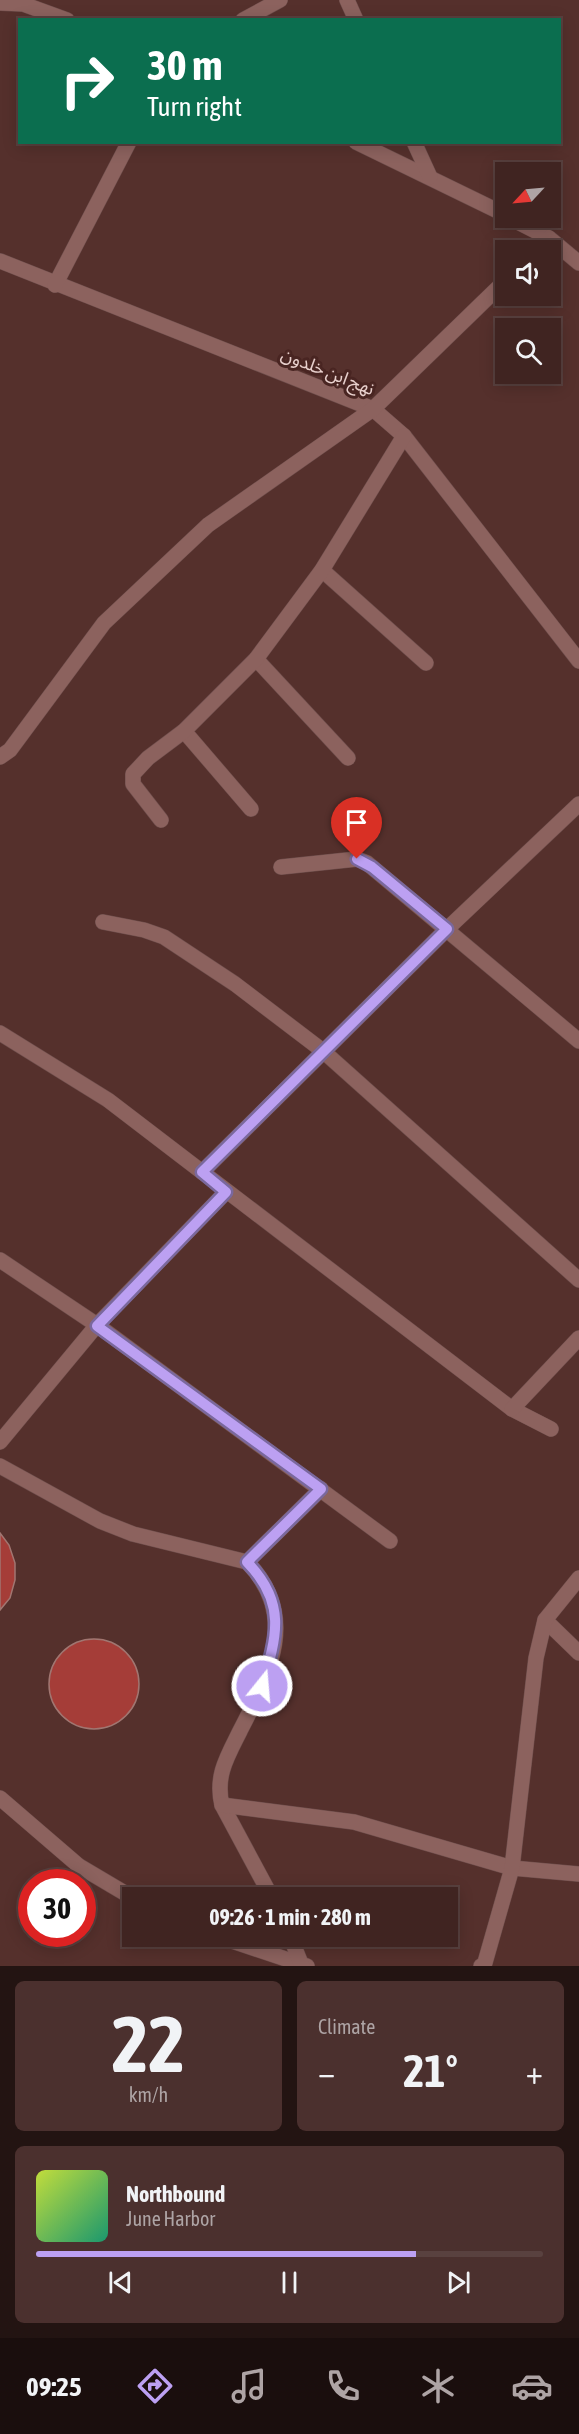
<!DOCTYPE html>
<meta charset="utf-8">
<style>
:root{--surface:#402421;--page:#4b302e;--text:#f1f3f6;--muted:#aea4a5;--line:#59413f;--accent:#bca0f2}
body{margin:0;font-family:"Asap Condensed","Noto Sans Arabic",sans-serif;background:var(--page);color:var(--text);height:100vh;display:flex;flex-direction:column;font-size:22px;white-space:nowrap}
*{box-sizing:border-box;margin:0}
p{font-size:20px;color:var(--muted)}
.icon{flex:none;width:33px;height:33px;fill:none;stroke:currentColor;stroke-width:2;stroke-linecap:round;stroke-linejoin:round}
.map{position:relative;height:1966px;overflow:hidden}
.drawer{display:flex;flex-direction:column;gap:15px;padding:15px;background:#231412;flex:1}
.drawer>*{flex:none}
.hud{position:absolute;left:18px;top:18px;width:543px;height:126px;border-radius:0px;box-shadow:0 3px 15px #0003,0 0 0 2px var(--line);background:#0b6e4f;color:#fff;overflow:hidden}
.needle{width:39px;rotate:244deg}
.fabs{position:absolute;left:495px;top:162px;display:grid;gap:12px}
.fabs a{display:grid;place-items:center;width:66px;height:66px;border-radius:0px;background:var(--surface);box-shadow:0 3px 15px #0003,0 0 0 2px var(--line);font-size:30px}
.speed{position:absolute;left:18px;top:1869px;display:flex;gap:12px;font-size:30px;font-weight:700;text-align:center}
.speed>*{display:grid;place-content:center;width:78px;height:78px;border-radius:50%;background:var(--surface);box-shadow:0 3px 15px #0003,0 0 0 2px var(--line);line-height:1}
.speed .limit{border:9px solid #d22;background:#fff;color:#111}
.pin{position:absolute;display:grid;place-items:center;width:51px;height:51px;color:#fff;margin:-62px -26px;border-radius:50% 50% 50% 0;rotate:-45deg;box-shadow:0 0 6px #0007}
.pin .icon{rotate:45deg}
.me{position:absolute;width:66px;margin:-33px;rotate:17deg;stroke-linejoin:round;filter:drop-shadow(0 0 4px #0008)}
.turn{display:flex;align-items:center;gap:21px;height:126px;padding:0 30px;font-size:27px}
.turn .icon{width:78px;height:78px;stroke-width:2.5}
.turn b{display:block;font-size:42px;line-height:51px}
.big{font-size:45px;font-weight:700;line-height:1.1}
.drawer .widget{flex:1;display:flex;flex-direction:column;justify-content:center;gap:9px;min-width:0;padding:0 21px;border-radius:9px;background:var(--page)}
.drawer .dial{align-items:center;gap:0}
.dial b{font-size:78px;line-height:1}
.song{display:flex;align-items:center;gap:18px}
.cover{width:72px;height:72px;border-radius:9px;background:linear-gradient(135deg,hsl(70 70% 55%),hsl(160 70% 35%))}
.played{height:6px;border-radius:3px;background:linear-gradient(90deg,var(--accent) 75%,var(--line) 75%)}
.keys{display:flex;justify-content:space-around;direction:ltr}
.heat{display:flex;justify-content:space-between;align-items:center;font-size:33px;direction:ltr}
.drawer .tiles{flex:1;display:grid;gap:15px;grid-template-columns:1fr 1fr}
.widget:last-child{grid-column:span 2}
.trip{position:absolute;left:122px;top:1887px;width:336px;height:60px;border-radius:0px;background:var(--surface);box-shadow:0 3px 15px #0003,0 0 0 2px var(--line);font-weight:700;line-height:60px;text-align:center}
.dock{display:flex;height:96px;justify-content:space-around;align-items:center;background:#1a0e0d;color:var(--muted)}
.dock .icon{width:42px;height:42px}
.dock .selected{color:var(--accent)}
.dock b{font-size:27px;color:var(--text)}
.map>svg:first-child{display:block}
.building{fill:#a53d38;stroke:#a17671;stroke-width:1.5}
.lines{fill:none;stroke-linecap:round;stroke-linejoin:round}
.minor-casing{stroke:#6e4e4c;stroke-width:16}
.minor{stroke:#8c625e;stroke-width:15}
.route-casing{stroke:#7a689d;stroke-width:15}
.route{stroke:#bca0f2;stroke-width:10}
.labels{text-anchor:middle;dominant-baseline:central;stroke-width:6;stroke-linejoin:round;paint-order:stroke}
.street-label{font-size:18px;fill:#e8d0cd;stroke:#492522}
</style>
<div class="map">
<svg width="579" height="1966" viewBox="0 0 579 1966">
<rect width="100%" height="100%" fill="#55302c"/>
<!-- building -->
<g class="building">
<polygon points="0,1533 9,1545 15,1563 15,1580 10,1598 0,1610"/>
<circle cx="94" cy="1684" r="45"/>
</g>
<g class="lines">
<defs>
<g id="minor">
<polyline points="347,0 356,20"/>
<polyline points="0,3 23,4 67,20"/>
<polyline points="243,20 280,0"/>
<polyline points="356,142 506,215"/>
<polyline points="414,142 430,177"/>
<polyline points="510,218 549,238 579,263"/>
<polyline points="536,250 549,238"/>
<polyline points="0,261 373,409 404,436 579,661"/>
<polyline points="55,285 129,142"/>
<polyline points="322,570 426,663"/>
<polyline points="256,659 348,758"/>
<polyline points="184,731 251,809"/>
<polyline points="0,757 10,750 104,623 208,525 373,409 506,280"/>
<polyline points="161,820 133,784 133,774 148,758 184,731 256,659 322,570 404,436"/>
<polyline points="281,867 357,859 367,863 579,1041"/>
<polyline points="103,922 144,930 164,937 235,984 323,1051 579,1280"/>
<polyline points="0,1033 108,1100 512,1409 551,1429"/>
<polyline points="202,1172 447,929 579,804"/>
<polyline points="0,1260 97,1325 390,1541"/>
<polyline points="512,1409 579,1338"/>
<polyline points="0,1442 97,1325 226,1192"/>
<path d="M 0,1466 L 100,1521 L 133,1534 L 247,1562 C 300,1616 269,1674 240,1731 C 227,1757 215,1776 222,1805 L 272,1898"/>
<polyline points="247,1562 321,1489"/>
<polyline points="545,1620 579,1653"/>
<polyline points="0,1798 79,1866 133,1898"/>
<polyline points="222,1805 354,1822 512,1868 579,1874"/>
<polyline points="217,1936 307,1966"/>
<polyline points="290,1936 302,1966"/>
<polyline points="481,1966 484,1966 512,1868 536,1658 545,1620 579,1578"/>
</g>
</defs>
<!-- minor casing -->
<use href="#minor" class="minor-casing"/>
<!-- minor -->
<use href="#minor" class="minor"/>
</g>
<g class="lines">
<defs>
<path id="route" d="M 262,1686 C 277,1636 287,1603 247,1562 L 321,1489 L 97,1326 L 226,1192 L 202,1172 L 447,929 L 372,867 L 357,859"/>
</defs>
<!-- route casing -->
<use href="#route" class="route-casing"/>
<!-- route -->
<use href="#route" class="route"/>
</g>
<g class="labels">
<!-- street labels -->
<g class="street-label">
<text transform="translate(328 371) rotate(22)">نهج ابن خلدون</text>
</g>
</g>
</svg>
<div class="fabs">
<a><svg class="needle" viewBox="-14 -14 28 28"><path d="M0-13l5 13h-10z" fill="#e53935"/><path d="M0 13l5-13h-10z" fill="#aea4a5"/></svg></a>
<a><svg class="icon" aria-label="sound" viewBox="0 0 24 24"><path d="M4 9h4l5-4v14l-5-4H4zM17 9q2 3 0 6"/></svg></a>
<a><svg class="icon" aria-label="search" viewBox="0 0 24 24"><circle cx="10" cy="10" r="6"/><path d="M15 15l6 6"/></svg></a>
</div>
<div class="speed"><div class="limit">30</div></div>
<div class="pin" style="left:357px;top:859px;background:#d93025"><svg class="icon" aria-label="arrive" viewBox="0 0 24 24"><path d="M6 21V4h12l-3 4 3 4H6"/></svg></div>
<svg class="me" style="left:262px;top:1686px" viewBox="-20 -20 40 40"><circle r="17" fill="#bca0f2" stroke="#fff" stroke-width="3"/><path d="M0-11L8 9 0 5-8 9z" fill="#fff"/></svg>
<div class="trip">09:26 · 1 min · 280 m</div>
<div class="hud">
<div class="turn"><svg class="icon" aria-label="right" viewBox="0 0 24 24"><path d="M7 20v-9h11M14 6l5 5-5 5"/></svg><div><b>30 m</b>Turn right</div></div>
</div>
</div>
<section class="drawer">
<div class="tiles">
<div class="widget dial"><b>22</b><p>km/h</p></div>
<div class="widget"><p>Climate</p>
<div class="heat"><a>−</a><b class="big">21°</b><a>+</a></div>
</div>
<div class="widget">
<div class="song"><i class="cover"></i><div><b>Northbound</b><p>June Harbor</p></div></div>
<div class="played"></div>
<div class="keys"><svg class="icon" aria-label="previous" viewBox="0 0 24 24"><path d="M18 5L8 12l10 7zM5 5v14"/></svg><svg class="icon" aria-label="pause" viewBox="0 0 24 24"><path d="M8 5v14M16 5v14"/></svg><svg class="icon" aria-label="next" viewBox="0 0 24 24"><path d="M6 5l10 7-10 7zM19 5v14"/></svg></div>
</div>
</div>
</section>
<nav class="dock">
<b>09:25</b>
<svg class="icon selected" aria-label="directions" viewBox="0 0 24 24"><path d="M12 3l9 9-9 9-9-9zM9 14v-3h6M13 9l2 2-2 2"/></svg>
<svg class="icon" aria-label="music" viewBox="0 0 24 24"><path d="M9 18V5l10-2v13"/><circle cx="6" cy="18" r="3"/><circle cx="16" cy="16" r="3"/></svg>
<svg class="icon" aria-label="phone" viewBox="0 0 24 24"><path d="M5 4h4l2 5-3 2q2 4 5 5l2-3 5 2v4C11 20 4 13 5 4z"/></svg>
<svg class="icon" aria-label="climate" viewBox="0 0 24 24"><path d="M12 3v18M4 7l16 10M4 17L20 7"/></svg>
<svg class="icon" aria-label="car" viewBox="0 0 24 24"><path d="M5 17H2v-5l4-1 3-4h7l3 4 3 1v5h-3M9 17h6M6 11h13"/><circle cx="7" cy="17" r="2"/><circle cx="17" cy="17" r="2"/></svg>
</nav>
